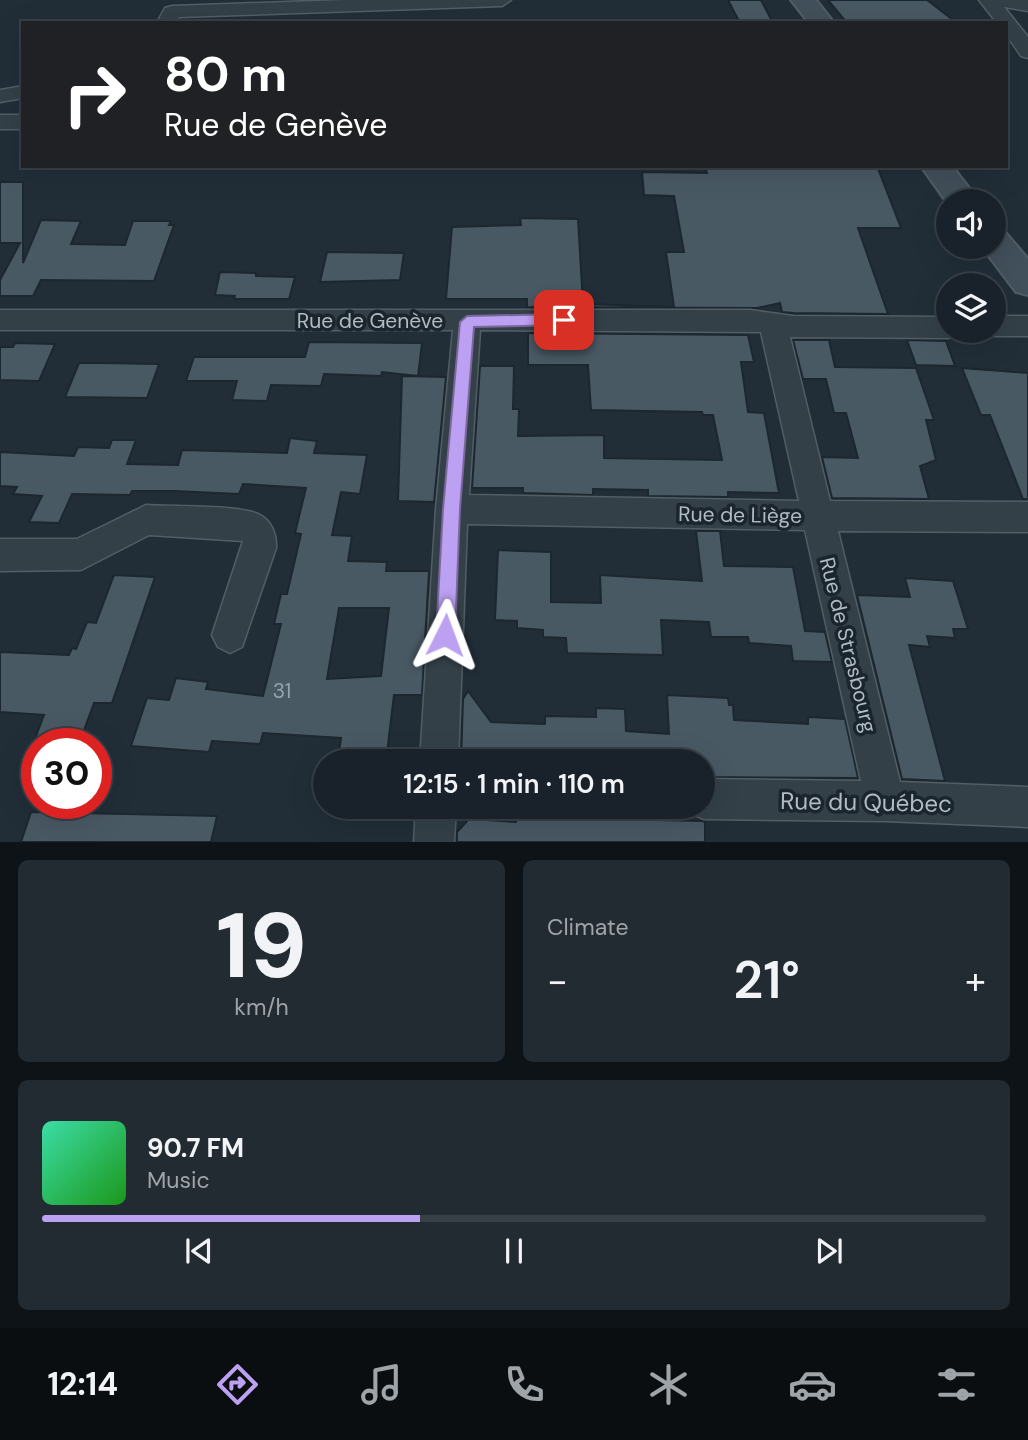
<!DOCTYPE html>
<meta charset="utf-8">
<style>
:root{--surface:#19222a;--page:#222a32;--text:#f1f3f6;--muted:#9fa4a8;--line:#373f47;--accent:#bca0f2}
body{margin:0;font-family:"DM Sans",sans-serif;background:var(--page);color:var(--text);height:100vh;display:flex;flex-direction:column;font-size:26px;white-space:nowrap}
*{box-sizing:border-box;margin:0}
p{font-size:23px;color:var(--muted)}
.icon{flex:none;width:38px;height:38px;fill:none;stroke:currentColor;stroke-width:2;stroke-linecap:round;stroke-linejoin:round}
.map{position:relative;height:842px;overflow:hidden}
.drawer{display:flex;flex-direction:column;gap:18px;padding:18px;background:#0e1317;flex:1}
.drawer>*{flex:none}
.guide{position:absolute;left:21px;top:21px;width:987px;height:147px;border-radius:0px;box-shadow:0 7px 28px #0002,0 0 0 2px var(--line);background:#202124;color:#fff;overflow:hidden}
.buttons{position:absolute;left:936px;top:189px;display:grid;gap:14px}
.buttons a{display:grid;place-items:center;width:70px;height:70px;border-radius:50%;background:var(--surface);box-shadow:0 7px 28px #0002,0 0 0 2px var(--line);font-size:35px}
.speed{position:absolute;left:21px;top:728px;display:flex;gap:14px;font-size:35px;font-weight:700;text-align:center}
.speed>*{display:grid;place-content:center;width:91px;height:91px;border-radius:50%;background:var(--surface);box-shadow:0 7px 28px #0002,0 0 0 2px var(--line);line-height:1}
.speed .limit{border:10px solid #d22;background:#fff;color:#111}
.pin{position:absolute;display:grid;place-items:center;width:60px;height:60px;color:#fff;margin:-30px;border-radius:14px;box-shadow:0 4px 10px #0006}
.me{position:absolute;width:77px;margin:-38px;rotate:3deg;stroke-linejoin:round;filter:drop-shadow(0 0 5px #0008)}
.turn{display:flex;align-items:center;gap:24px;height:147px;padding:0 28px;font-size:32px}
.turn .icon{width:91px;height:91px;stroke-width:2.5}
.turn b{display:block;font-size:49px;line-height:60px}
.big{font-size:52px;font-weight:600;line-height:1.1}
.drawer .card{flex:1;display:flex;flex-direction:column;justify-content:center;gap:10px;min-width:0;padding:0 24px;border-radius:10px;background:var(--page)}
.drawer .dial{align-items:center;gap:0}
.dial b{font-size:91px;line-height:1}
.song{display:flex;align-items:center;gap:21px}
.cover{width:84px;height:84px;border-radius:10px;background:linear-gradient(135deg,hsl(160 70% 55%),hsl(120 70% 35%))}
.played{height:7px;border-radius:4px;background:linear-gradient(90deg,var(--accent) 40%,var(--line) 40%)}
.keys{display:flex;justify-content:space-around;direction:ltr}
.heat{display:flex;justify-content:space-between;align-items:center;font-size:38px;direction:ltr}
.drawer .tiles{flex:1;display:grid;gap:18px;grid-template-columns:1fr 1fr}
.card:last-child{grid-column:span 2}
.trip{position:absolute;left:313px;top:749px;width:402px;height:70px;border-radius:35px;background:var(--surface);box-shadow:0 7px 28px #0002,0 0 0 2px var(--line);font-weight:600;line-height:70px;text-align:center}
.menu{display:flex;height:112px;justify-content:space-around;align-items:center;background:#0a0e11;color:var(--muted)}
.menu .icon{width:49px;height:49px}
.menu .active{color:var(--accent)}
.menu b{font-size:32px;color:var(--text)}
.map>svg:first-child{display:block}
.building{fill:#495964;stroke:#1c272f;stroke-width:2;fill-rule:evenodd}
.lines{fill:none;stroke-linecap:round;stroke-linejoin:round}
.minor-casing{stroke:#525e66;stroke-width:3}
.secondary-casing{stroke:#525e66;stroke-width:4}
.minor{fill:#344048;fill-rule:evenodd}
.secondary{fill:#42505b;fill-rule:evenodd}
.route{fill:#bca0f2;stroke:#7a689d;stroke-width:2}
.labels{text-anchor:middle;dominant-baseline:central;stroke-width:7;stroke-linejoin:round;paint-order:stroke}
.street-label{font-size:21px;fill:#afbbc5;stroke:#1a252d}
.near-number-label{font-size:21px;fill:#96a2ad}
.near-street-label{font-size:24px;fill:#afbbc5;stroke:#1a252d}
</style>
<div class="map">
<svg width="1028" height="842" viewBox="0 0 1028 842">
<rect width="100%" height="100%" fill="#212e38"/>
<!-- building -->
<g class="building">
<polygon points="728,0 761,0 773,23 740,23"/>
<polygon points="828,0 927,0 957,23 847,23"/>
<polygon points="705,166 877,166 901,228 858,228 888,314 793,313 782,312 780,303 757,308 527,307 527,299 446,299 452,227 521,225 520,218 578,219 583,304 674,307 666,252 684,252 674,196 644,195 642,172 707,173"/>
<polygon points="0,182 23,182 23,263 41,220 81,221 71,244 125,245 133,221 171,221 169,225 174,225 154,281 41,280 33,296 0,296 0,280 20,243 0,243"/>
<polygon points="327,252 404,253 400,280 320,282"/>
<polygon points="220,272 256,273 256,276 295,277 289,299 234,299 235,296 215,295"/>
<polygon points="528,333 748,335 754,362 741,362 748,412 764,413 779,493 728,492 728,497 648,496 648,490 593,489 593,495 523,493 523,488 472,488 480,366 514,366 513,409 519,409 518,436 604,435 604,458 722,460 713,415 703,415 702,412 591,410 588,365 528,365"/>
<polygon points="793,340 829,340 835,367 916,368 934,420 926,420 936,460 920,466 929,499 832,498 822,457 858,458 846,413 834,413 826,379 803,379"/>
<polygon points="907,340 946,341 955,366 916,365"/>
<polygon points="309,342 422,343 418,376 382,372 381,376 324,374 321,386 271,385 267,401 232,400 237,381 186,381 194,357 305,357"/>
<polygon points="15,343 55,344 39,381 0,380 0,347 13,347"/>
<polygon points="79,363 101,363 159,364 147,398 65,397"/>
<polygon points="962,368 1028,373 1028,499 1023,499 990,415 981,415"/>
<polygon points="402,376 446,377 434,502 398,501"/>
<path d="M 290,438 L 317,441 L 314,453 L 367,455 L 360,494 L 341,492 L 332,535 L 352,536 L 348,561 L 387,562 L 386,571 L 429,571 L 422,695 L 394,695 L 386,761 L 338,761 L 341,738 L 263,733 L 260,744 L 212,741 L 209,752 L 131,746 L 147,698 L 169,700 L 176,678 L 208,682 L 206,689 L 263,696 L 281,624 L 274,624 L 281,594 L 287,594 L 301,534 L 295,533 L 306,488 L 243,484 L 239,494 L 174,491 L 132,491 L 130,495 L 72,494 L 59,523 L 29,522 L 42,496 L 13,494 L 17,487 L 0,486 L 0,452 L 74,456 L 78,447 L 109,448 L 112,440 L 136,440 L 127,464 L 178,465 L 182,450 L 287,453 ZM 339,608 L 389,608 L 381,676 L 327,679 Z"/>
<polygon points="696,531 720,531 724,566 793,567 805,631 825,632 832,662 793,661 791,646 749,643 748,637 711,637 709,622 661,620 663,655 567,653 566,638 543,637 543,630 517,628 517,621 495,620 498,550 551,552 551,602 601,603 600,575 702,581"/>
<polygon points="114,575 155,577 112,703 94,703 79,744 33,744 44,715 0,712 0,652 69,655 72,648 76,649 87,622 96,623"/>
<polygon points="905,578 953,581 968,629 953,629 955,638 927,636 930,647 909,645 945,781 902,779 857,595 910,597"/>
<polygon points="468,691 491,722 545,724 545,716 596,717 596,708 625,709 626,731 669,734 667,695 728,698 729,705 733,705 734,720 808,724 808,717 845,719 858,778 704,777 704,761 546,757 545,761 461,761 463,699"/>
<polygon points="31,812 217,816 211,842 21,842"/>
<polygon points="518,817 702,821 705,822 705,842 457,842 457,832 469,819 516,822"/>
</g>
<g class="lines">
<defs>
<g id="minor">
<polygon points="345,0 511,0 502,6 179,17 177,23 157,23 165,8 172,6"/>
<polygon points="979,0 1028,0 1028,11 1004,7 1028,37 1028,58 1021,56 1006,34 1006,23 997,23"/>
<polygon points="23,86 23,98 0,102 0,90"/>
<rect x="0" y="115" width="23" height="14"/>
<path d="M 0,310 L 750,310 L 793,316 L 948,317 L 948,331 L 960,331 L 958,334 L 948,338 L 790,337 L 830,501 L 1028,502 L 1028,532 L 838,531 L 900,782 L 1028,787 L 1028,827 L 885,821 L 704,819 L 690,813 L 687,807 L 704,807 L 704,779 L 861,781 L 805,530 L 467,524 L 458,761 L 420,761 L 436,509 L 453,330 L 0,330 ZM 480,330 L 761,332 L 799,501 L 469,495 Z"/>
<polygon points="994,316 1028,316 1028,336 994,336 984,333 983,331 994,331"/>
<path d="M 146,505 C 173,507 239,504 260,515 C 272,521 277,536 276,548 L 242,647 L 230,653 L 218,647 L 212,635 L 243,541 L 149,535 L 81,570 L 0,571 L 0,539 L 77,539 Z"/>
<polygon points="416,807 456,807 454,842 414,842"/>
</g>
<g id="secondary">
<polygon points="791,0 816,0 834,23 809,23"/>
<polygon points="921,166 952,166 979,201 948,201 948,204"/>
<polygon points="994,229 1005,232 1028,259 1028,295 1016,292 982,247 994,247"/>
</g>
</defs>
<!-- minor casing -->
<use href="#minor" class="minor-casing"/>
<!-- secondary casing -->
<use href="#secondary" class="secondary-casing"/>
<!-- minor -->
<use href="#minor" class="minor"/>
<!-- secondary -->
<use href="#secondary" class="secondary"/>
</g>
<!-- route -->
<polygon class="route" points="564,314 572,320 564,325 474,327 460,509 455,635 452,642 445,644 439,642 436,635 443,509 460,322 467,316"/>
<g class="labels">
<!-- street labels -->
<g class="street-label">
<text x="370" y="321">Rue de Genève</text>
<text transform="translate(740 515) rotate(1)">Rue de Liège</text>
<text transform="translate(848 645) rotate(76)">Rue de Strasbourg</text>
</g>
<!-- near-number labels -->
<g class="near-number-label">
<text x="282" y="691">31</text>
</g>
<!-- near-street labels -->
<g class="near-street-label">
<text transform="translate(866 802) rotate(1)">Rue du Québec</text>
</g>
</g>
</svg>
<div class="buttons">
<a><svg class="icon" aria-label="sound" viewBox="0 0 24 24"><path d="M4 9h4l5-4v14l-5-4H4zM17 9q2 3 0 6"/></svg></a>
<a><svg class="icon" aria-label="layers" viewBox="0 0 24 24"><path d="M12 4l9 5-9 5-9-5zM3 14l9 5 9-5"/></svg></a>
</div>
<div class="speed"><div class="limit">30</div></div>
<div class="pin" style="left:564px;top:320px;background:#d93025"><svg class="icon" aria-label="arrive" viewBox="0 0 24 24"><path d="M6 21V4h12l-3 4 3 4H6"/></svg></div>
<svg class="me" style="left:445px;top:635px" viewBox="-20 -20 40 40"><path d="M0-17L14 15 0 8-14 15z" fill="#bca0f2" stroke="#fff" stroke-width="4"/></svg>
<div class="trip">12:15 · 1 min · 110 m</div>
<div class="guide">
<div class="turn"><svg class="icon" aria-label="right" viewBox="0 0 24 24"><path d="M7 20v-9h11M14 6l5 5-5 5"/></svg><div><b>80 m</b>Rue de Genève</div></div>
</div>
</div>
<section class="drawer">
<div class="tiles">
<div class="card dial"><b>19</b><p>km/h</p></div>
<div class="card"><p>Climate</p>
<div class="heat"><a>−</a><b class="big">21°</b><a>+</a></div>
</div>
<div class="card">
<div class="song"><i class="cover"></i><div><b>90.7 FM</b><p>Music</p></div></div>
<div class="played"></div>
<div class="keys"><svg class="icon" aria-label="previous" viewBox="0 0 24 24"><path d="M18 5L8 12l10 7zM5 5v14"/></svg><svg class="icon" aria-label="pause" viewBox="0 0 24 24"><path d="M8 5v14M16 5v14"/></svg><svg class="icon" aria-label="next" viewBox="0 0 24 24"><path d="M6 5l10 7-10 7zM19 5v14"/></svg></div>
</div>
</div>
</section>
<nav class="menu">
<b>12:14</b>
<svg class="icon active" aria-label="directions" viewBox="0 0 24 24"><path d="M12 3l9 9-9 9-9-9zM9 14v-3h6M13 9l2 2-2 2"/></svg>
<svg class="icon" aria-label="music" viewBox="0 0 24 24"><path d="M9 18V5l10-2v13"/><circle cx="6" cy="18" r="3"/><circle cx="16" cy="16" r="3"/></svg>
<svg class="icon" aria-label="phone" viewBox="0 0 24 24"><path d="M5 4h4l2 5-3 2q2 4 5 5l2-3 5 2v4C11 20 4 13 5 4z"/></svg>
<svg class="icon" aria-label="climate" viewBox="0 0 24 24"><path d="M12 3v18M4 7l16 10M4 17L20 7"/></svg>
<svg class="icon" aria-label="car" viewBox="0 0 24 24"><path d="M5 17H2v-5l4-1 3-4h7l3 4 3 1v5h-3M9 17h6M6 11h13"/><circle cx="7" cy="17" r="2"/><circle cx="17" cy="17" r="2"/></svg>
<svg class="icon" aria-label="filters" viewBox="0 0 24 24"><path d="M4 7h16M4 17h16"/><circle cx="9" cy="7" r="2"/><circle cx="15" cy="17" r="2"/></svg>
</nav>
